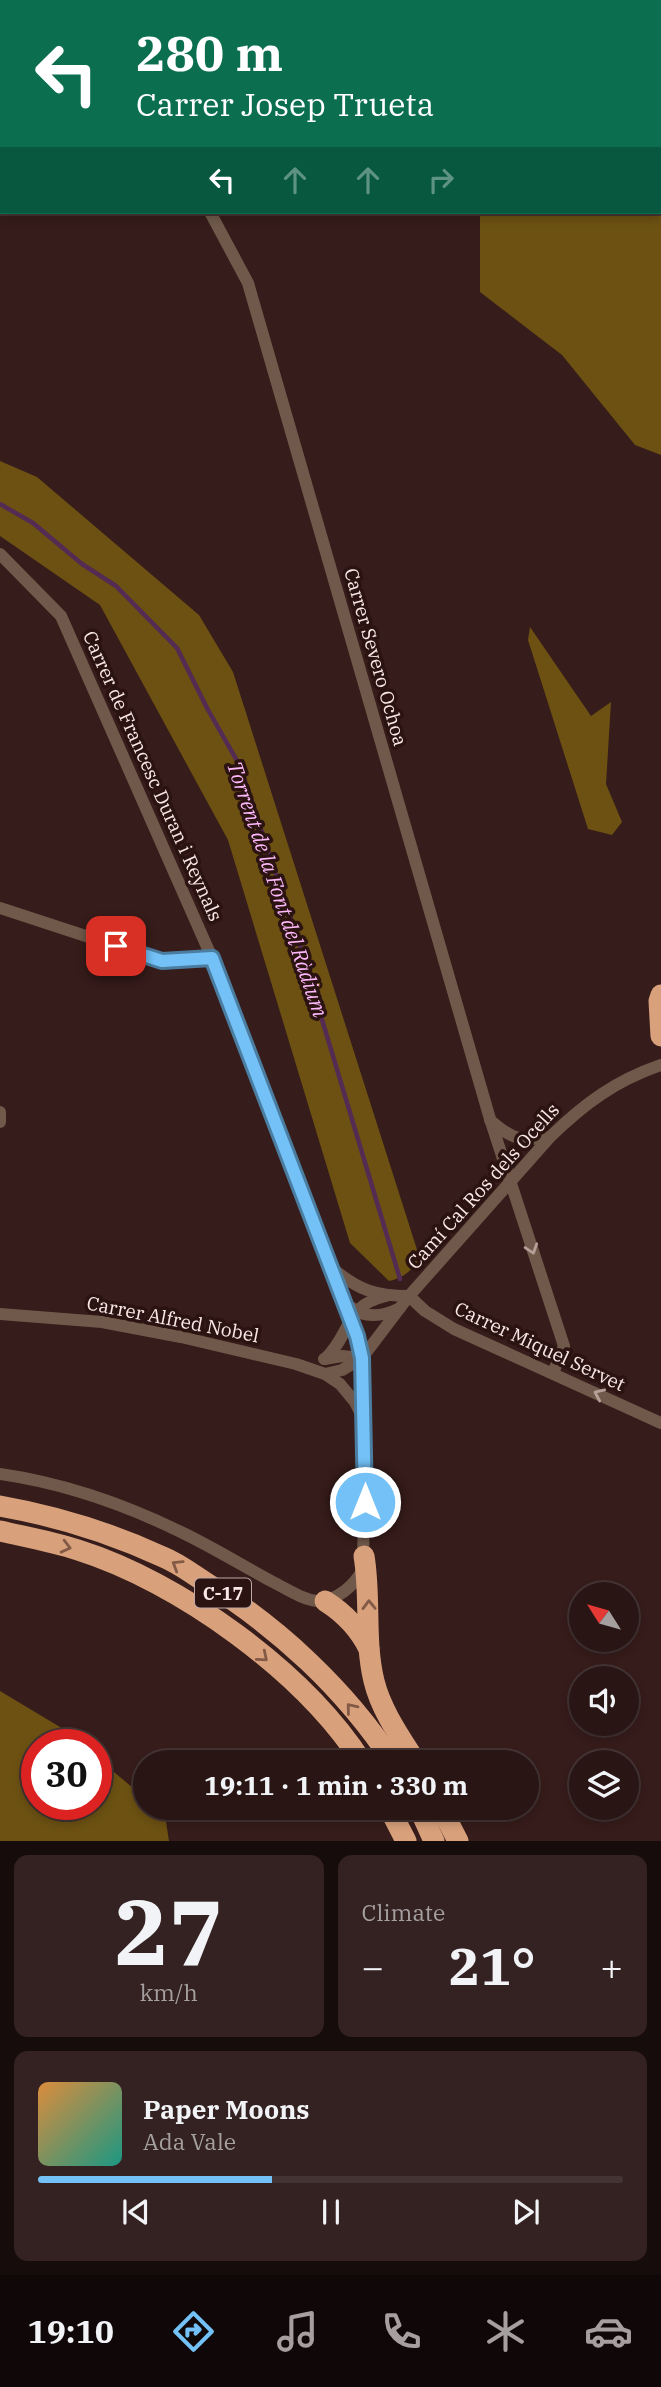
<!DOCTYPE html>
<meta charset="utf-8">
<style>
:root{--surface:#281514;--page:#342222;--text:#f1f3f6;--muted:#a59fa0;--line:#443434;--accent:#73c1f6}
body{margin:0;font-family:"IBM Plex Serif",serif;background:var(--page);color:var(--text);height:100vh;display:flex;flex-direction:column;font-size:26px;white-space:nowrap}
*{box-sizing:border-box;margin:0}
p{font-size:23px;color:var(--muted)}
.icon{flex:none;width:38px;height:38px;fill:none;stroke:currentColor;stroke-width:2;stroke-linecap:round;stroke-linejoin:round}
.map{position:relative;height:1841px;overflow:hidden}
.panel{display:flex;flex-direction:column;gap:14px;padding:14px;background:#160c0b;flex:1}
.panel>*{flex:none}
.top-card{position:absolute;left:0px;top:0px;width:662px;height:214px;box-shadow:0 4px 10px #0003,0 0 0 2px var(--line);background:#0b6e4f;color:#fff;overflow:hidden}
.needle{width:46px;rotate:307deg}
.controls{position:absolute;left:569px;top:1582px;display:grid;gap:14px}
.controls a{display:grid;place-items:center;width:70px;height:70px;border-radius:50%;background:var(--surface);box-shadow:0 4px 10px #0003,0 0 0 2px var(--line);font-size:35px}
.speed{position:absolute;left:21px;top:1729px;display:flex;gap:14px;font-size:35px;font-weight:700;text-align:center}
.speed>*{display:grid;place-content:center;width:91px;height:91px;border-radius:50%;background:var(--surface);box-shadow:0 4px 10px #0003,0 0 0 2px var(--line);line-height:1}
.speed .limit{border:10px solid #d22;background:#fff;color:#111}
.pin{position:absolute;display:grid;place-items:center;width:60px;height:60px;color:#fff;margin:-30px;border-radius:14px;box-shadow:0 4px 10px #0006}
.me{position:absolute;width:77px;margin:-38px;rotate:0deg;stroke-linejoin:round;filter:drop-shadow(0 0 5px #0008)}
.turn{display:flex;align-items:center;gap:24px;height:147px;padding:0 21px;font-size:32px}
.turn .icon{width:91px;height:91px;stroke-width:2.5}
.turn b{display:block;font-size:49px;line-height:60px}
.lanes{display:flex;align-items:center;height:66px;padding:0 21px;background:#0003;justify-content:center;gap:35px;direction:ltr}
.lanes .off{opacity:.35}
.big{font-size:52px;font-weight:800;line-height:1.1}
.panel .card{flex:1;display:flex;flex-direction:column;justify-content:center;gap:10px;min-width:0;padding:0 24px;border-radius:14px;background:var(--page)}
.panel .dial{align-items:center;gap:0}
.dial b{font-size:91px;line-height:1}
.song{display:flex;align-items:center;gap:21px}
.cover{width:84px;height:84px;border-radius:10px;background:linear-gradient(135deg,hsl(30 70% 55%),hsl(170 70% 35%))}
.played{height:7px;border-radius:4px;background:linear-gradient(90deg,var(--accent) 40%,var(--line) 40%)}
.keys{display:flex;justify-content:space-around;direction:ltr}
.heat{display:flex;justify-content:space-between;align-items:center;font-size:38px;direction:ltr}
.panel .tiles{flex:1;display:grid;gap:14px;grid-template-columns:1fr 1fr}
.card:last-child{grid-column:span 2}
.trip{position:absolute;left:133px;top:1750px;width:406px;height:70px;border-radius:35px;background:var(--surface);box-shadow:0 4px 10px #0003,0 0 0 2px var(--line);font-weight:800;line-height:70px;text-align:center}
.tabs{display:flex;height:112px;justify-content:space-around;align-items:center;background:#100808;color:var(--muted)}
.tabs .icon{width:49px;height:49px}
.tabs .selected{color:var(--accent)}
.tabs b{font-size:32px;color:var(--text)}
.map>svg:first-child{display:block}
.forest{fill:#6c5112}
.lines{fill:none;stroke-linecap:round;stroke-linejoin:round}
.stream{stroke:#542b53;stroke-width:4.5}
.street{stroke:#70594a;stroke-width:12}
.highway{stroke:#d9a17b;stroke-width:21}
.oneway{stroke:#b5a098}
.oneway2{stroke:#825a46}
.route-casing{stroke:#4b7da0;stroke-width:18}
.route{stroke:#73c1f6;stroke-width:12}
.labels{text-anchor:middle;dominant-baseline:central;stroke-width:7;stroke-linejoin:round;paint-order:stroke}
.shield{fill:#2b1311;stroke:#bca8a6;stroke-width:2}
.shield-label{font-size:18px;font-weight:bold;fill:#fae8e6}
.street-label{font-size:19px;fill:#fae8e6;stroke:#2b1311}
.water-label{font-size:21px;font-style:italic;fill:#fdb9fb;stroke:#2b1311}
</style>
<div class="map">
<svg width="661" height="1841" viewBox="0 0 661 1841">
<rect width="100%" height="100%" fill="#361c1a"/>
<!-- forest -->
<g class="forest">
<polygon points="328,0 661,0 661,455 635,445 562,355 480,292 480,212 660,212 660,2"/>
<path d="M 0,461 L 37,477 L 199,615 L 233,672 L 420,1259 C 411,1271 403,1278 389,1281 L 350,1243 L 228,840 L 100,605 L 0,536 Z"/>
<polygon points="530,627 591,716 611,702 606,784 622,822 612,835 588,829 528,640"/>
<polygon points="0,1691 60,1727 81,1745 37,1745 37,1804 96,1804 96,1757 145,1798 145,1808 156,1808 165,1815 169,1841 0,1841"/>
</g>
<g class="lines">
<!-- stream -->
<polyline class="stream" points="0,504 33,523 82,564 116,586 177,648 207,708 240,766 299,943 400,1279"/>
<!-- street -->
<g class="street">
<polyline points="0,104 2,104"/>
<polyline points="210,212 248,283 490,1119 564,1346 553,1373"/>
<path d="M 0,554 L 61,616 L 212,958 L 351,1316 L 362,1358 L 365,1421 L 363,1569 C 355,1585 336,1602 317,1601 C 301,1599 287,1589 273,1582 C 243,1566 214,1548 183,1533 C 126,1505 63,1483 0,1474"/>
<polyline points="0,908 162,961 212,958"/>
<path d="M 490,1120 C 512,1140 521,1141 550,1137"/>
<polyline points="0,1122 0,1112"/>
<path d="M 333,1269 C 359,1290 375,1296 409,1296"/>
<polyline points="409,1296 425,1311 454,1329 661,1423"/>
<path d="M 349,1306 C 365,1319 382,1317 400,1308"/>
<polyline points="0,1314 102,1322 181,1337 296,1364 325,1374 340,1384 355,1402 363,1418"/>
<polyline points="324,1359 342,1356 362,1358"/>
<path d="M 325,1359 C 353,1332 343,1306 386,1296"/>
<path d="M 325,1374 L 342,1370 L 362,1358 L 409,1296 L 550,1137 C 585,1103 615,1081 661,1065"/>
</g>
<!-- highway -->
<g class="highway">
<polyline points="661,995 659,1001 661,1036"/>
<path d="M 0,1506 C 57,1516 111,1533 163,1557 C 178,1563 191,1573 205,1582 C 278,1627 345,1689 393,1762"/>
<path d="M 0,1531 C 26,1537 53,1542 78,1550 C 180,1582 304,1672 362,1762"/>
<path d="M 364,1556 C 371,1597 364,1640 374,1681 C 381,1710 400,1737 416,1762"/>
<path d="M 325,1601 C 344,1613 359,1628 369,1649"/>
<polyline points="389,1808 406,1841"/>
<polyline points="419,1808 434,1841"/>
<polyline points="441,1808 458,1841"/>
</g>
</g>
<!-- one-way arrows -->
<defs><path id="oneway-chevron" d="M-2-3.5L2.5 0L-2 3.5" fill="none" stroke-width="1.6" stroke-linecap="round" stroke-linejoin="round" transform="scale(1.75)"/></defs>
<g class="oneway">
<use href="#oneway-chevron" transform="translate(532 1249) rotate(72)"/>
<use href="#oneway-chevron" transform="translate(599 1394) rotate(-156)"/>
</g>
<g class="oneway2">
<use href="#oneway-chevron" transform="translate(66 1547) rotate(14)"/>
<use href="#oneway-chevron" transform="translate(177 1565) rotate(-148)"/>
<use href="#oneway-chevron" transform="translate(369 1605) rotate(-91)"/>
<use href="#oneway-chevron" transform="translate(263 1657) rotate(40)"/>
<use href="#oneway-chevron" transform="translate(351 1708) rotate(-129)"/>
</g>
<g class="lines">
<defs>
<polyline id="route" points="116,946 162,961 212,958 357,1336 362,1358 365,1502"/>
</defs>
<!-- route casing -->
<use href="#route" class="route-casing"/>
<!-- route -->
<use href="#route" class="route"/>
</g>
<g class="labels">
<!-- shield labels -->
<rect class="shield" x="195" y="1578.5" width="56" height="29" rx="5"/>
<g class="shield-label">
<text x="223" y="1593">C-17</text>
</g>
<!-- street labels -->
<g class="street-label">
<text transform="translate(376 657) rotate(74)">Carrer Severo Ochoa</text>
<text transform="translate(153 776) rotate(66)">Carrer de Francesc Duran i Reynals</text>
<text transform="translate(483 1186) rotate(-48)">Camí Cal Ros dels Ocells</text>
<text transform="translate(173 1319) rotate(11)">Carrer Alfred Nobel</text>
<text transform="translate(540 1346) rotate(25)">Carrer Miquel Servet</text>
</g>
<!-- water labels -->
<g class="water-label">
<text transform="translate(278 889) rotate(71)">Torrent de la Font del Ràdium</text>
</g>
</g>
</svg>
<div class="controls">
<a><svg class="needle" viewBox="-14 -14 28 28"><path d="M0-13l5 13h-10z" fill="#e53935"/><path d="M0 13l5-13h-10z" fill="#a59fa0"/></svg></a>
<a><svg class="icon" aria-label="sound" viewBox="0 0 24 24"><path d="M4 9h4l5-4v14l-5-4H4zM17 9q2 3 0 6"/></svg></a>
<a><svg class="icon" aria-label="layers" viewBox="0 0 24 24"><path d="M12 4l9 5-9 5-9-5zM3 14l9 5 9-5"/></svg></a>
</div>
<div class="speed"><div class="limit">30</div></div>
<div class="pin" style="left:116px;top:946px;background:#d93025"><svg class="icon" aria-label="arrive" viewBox="0 0 24 24"><path d="M6 21V4h12l-3 4 3 4H6"/></svg></div>
<svg class="me" style="left:365px;top:1502px" viewBox="-20 -20 40 40"><circle r="17" fill="#73c1f6" stroke="#fff" stroke-width="3"/><path d="M0-11L8 9 0 5-8 9z" fill="#fff"/></svg>
<div class="trip">19:11 · 1 min · 330 m</div>
<div class="top-card">
<div class="turn"><svg class="icon" aria-label="left" viewBox="0 0 24 24"><path d="M17 20v-9H6M10 6l-5 5 5 5"/></svg><div><b>280 m</b>Carrer Josep Trueta</div></div>
<div class="lanes"><svg class="icon" aria-label="left" viewBox="0 0 24 24"><path d="M17 20v-9H6M10 6l-5 5 5 5"/></svg><svg class="icon off" aria-label="ahead" viewBox="0 0 24 24"><path d="M12 20V5M6 11l6-6 6 6"/></svg><svg class="icon off" aria-label="ahead" viewBox="0 0 24 24"><path d="M12 20V5M6 11l6-6 6 6"/></svg><svg class="icon off" aria-label="right" viewBox="0 0 24 24"><path d="M7 20v-9h11M14 6l5 5-5 5"/></svg></div>
</div>
</div>
<section class="panel">
<div class="tiles">
<div class="card dial"><b>27</b><p>km/h</p></div>
<div class="card"><p>Climate</p>
<div class="heat"><a>−</a><b class="big">21°</b><a>+</a></div>
</div>
<div class="card">
<div class="song"><i class="cover"></i><div><b>Paper Moons</b><p>Ada Vale</p></div></div>
<div class="played"></div>
<div class="keys"><svg class="icon" aria-label="previous" viewBox="0 0 24 24"><path d="M18 5L8 12l10 7zM5 5v14"/></svg><svg class="icon" aria-label="pause" viewBox="0 0 24 24"><path d="M8 5v14M16 5v14"/></svg><svg class="icon" aria-label="next" viewBox="0 0 24 24"><path d="M6 5l10 7-10 7zM19 5v14"/></svg></div>
</div>
</div>
</section>
<nav class="tabs">
<b>19:10</b>
<svg class="icon selected" aria-label="directions" viewBox="0 0 24 24"><path d="M12 3l9 9-9 9-9-9zM9 14v-3h6M13 9l2 2-2 2"/></svg>
<svg class="icon" aria-label="music" viewBox="0 0 24 24"><path d="M9 18V5l10-2v13"/><circle cx="6" cy="18" r="3"/><circle cx="16" cy="16" r="3"/></svg>
<svg class="icon" aria-label="phone" viewBox="0 0 24 24"><path d="M5 4h4l2 5-3 2q2 4 5 5l2-3 5 2v4C11 20 4 13 5 4z"/></svg>
<svg class="icon" aria-label="climate" viewBox="0 0 24 24"><path d="M12 3v18M4 7l16 10M4 17L20 7"/></svg>
<svg class="icon" aria-label="car" viewBox="0 0 24 24"><path d="M5 17H2v-5l4-1 3-4h7l3 4 3 1v5h-3M9 17h6M6 11h13"/><circle cx="7" cy="17" r="2"/><circle cx="17" cy="17" r="2"/></svg>
</nav>
